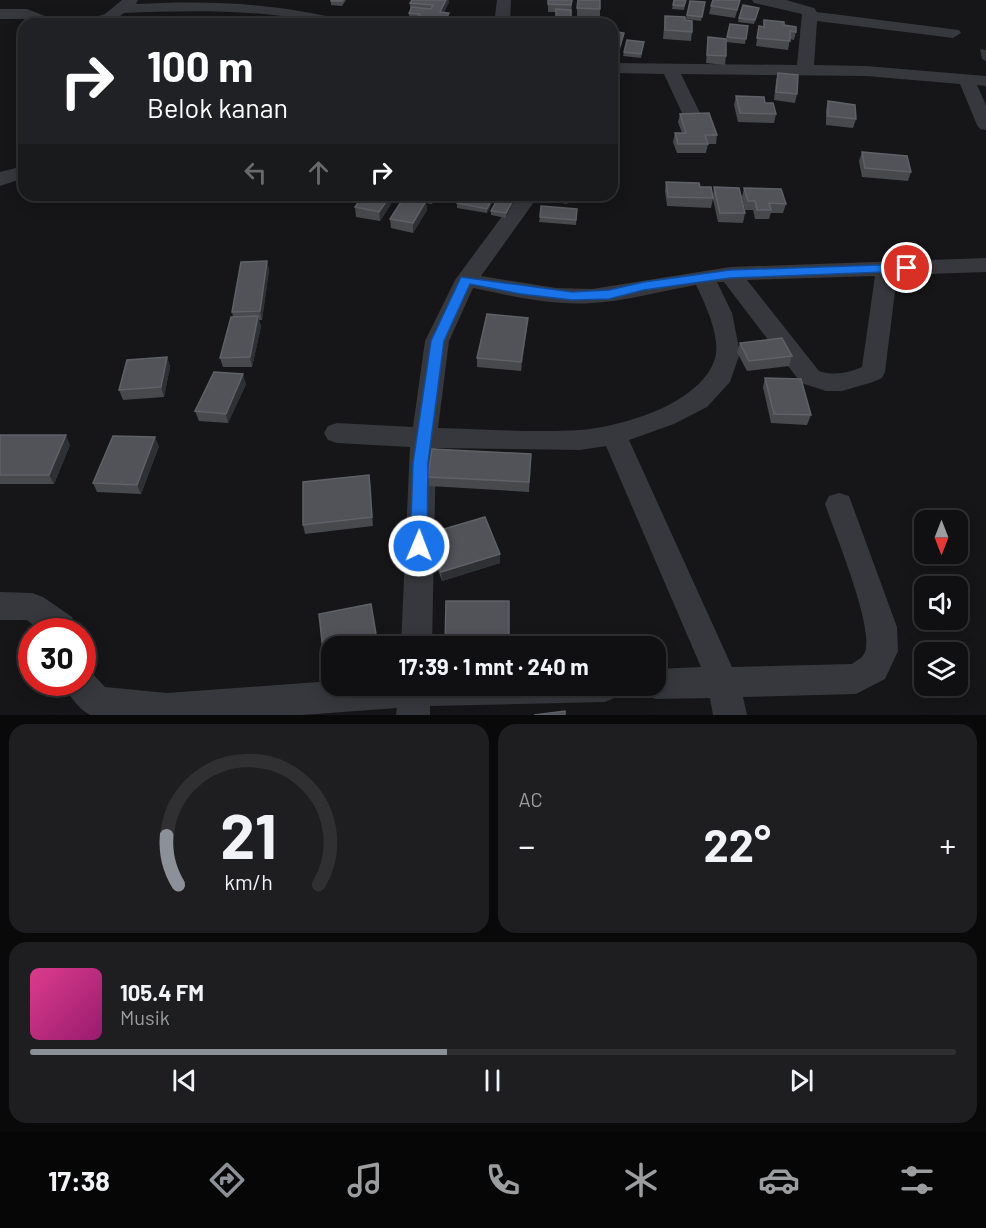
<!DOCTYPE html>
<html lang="id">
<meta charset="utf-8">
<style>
:root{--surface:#101012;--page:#1e1e20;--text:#f1f3f6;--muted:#9c9d9f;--line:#303032;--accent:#8c9099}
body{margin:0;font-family:Barlow,sans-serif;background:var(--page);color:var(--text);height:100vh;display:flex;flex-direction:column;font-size:22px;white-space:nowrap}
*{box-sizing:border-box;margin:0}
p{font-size:20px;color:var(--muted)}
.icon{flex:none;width:33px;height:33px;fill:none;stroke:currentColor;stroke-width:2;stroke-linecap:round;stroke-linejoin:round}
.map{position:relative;height:715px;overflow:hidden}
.sheet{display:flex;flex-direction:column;gap:9px;padding:9px;background:#09090a;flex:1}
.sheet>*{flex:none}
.banner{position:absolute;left:18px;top:18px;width:600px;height:183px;border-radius:18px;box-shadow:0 3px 15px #0003,0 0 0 2px var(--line);background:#202124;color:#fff;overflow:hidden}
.needle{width:39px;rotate:180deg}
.fabs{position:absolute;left:914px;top:510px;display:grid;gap:12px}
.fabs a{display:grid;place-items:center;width:54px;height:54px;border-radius:12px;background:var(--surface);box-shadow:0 3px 15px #0003,0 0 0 2px var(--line);font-size:30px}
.speed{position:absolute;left:18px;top:618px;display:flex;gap:12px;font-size:30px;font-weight:700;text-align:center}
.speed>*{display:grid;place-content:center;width:78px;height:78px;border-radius:50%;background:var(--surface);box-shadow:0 3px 15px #0003,0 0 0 2px var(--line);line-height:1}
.speed .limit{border:9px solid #d22;background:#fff;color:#111}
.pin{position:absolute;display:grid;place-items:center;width:51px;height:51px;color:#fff;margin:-26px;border:3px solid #fff;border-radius:50%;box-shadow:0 2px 6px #0007}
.me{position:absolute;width:66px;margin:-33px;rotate:1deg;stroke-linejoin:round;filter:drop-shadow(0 0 4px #0008)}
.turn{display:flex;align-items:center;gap:21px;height:126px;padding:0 30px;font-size:27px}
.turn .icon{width:78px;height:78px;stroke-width:2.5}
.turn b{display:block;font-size:42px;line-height:51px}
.lanes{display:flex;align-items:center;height:57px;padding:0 30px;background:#0003;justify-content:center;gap:30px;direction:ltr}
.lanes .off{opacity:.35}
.big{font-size:45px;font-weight:700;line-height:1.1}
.sheet .widget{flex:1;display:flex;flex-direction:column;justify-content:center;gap:9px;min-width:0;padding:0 21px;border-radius:18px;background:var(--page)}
.sheet .dial{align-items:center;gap:0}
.dial svg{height:156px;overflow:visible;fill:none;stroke:var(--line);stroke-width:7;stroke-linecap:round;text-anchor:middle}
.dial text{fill:var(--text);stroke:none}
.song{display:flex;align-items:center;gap:18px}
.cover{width:72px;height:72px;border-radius:9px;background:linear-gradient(135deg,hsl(330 70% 55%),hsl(320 70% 35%))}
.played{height:6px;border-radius:3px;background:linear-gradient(90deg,var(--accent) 45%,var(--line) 45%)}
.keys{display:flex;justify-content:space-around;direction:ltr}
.heat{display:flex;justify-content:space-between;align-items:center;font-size:33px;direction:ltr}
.sheet .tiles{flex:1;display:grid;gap:9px;grid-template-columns:1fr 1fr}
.widget:last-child{grid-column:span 2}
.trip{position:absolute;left:321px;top:636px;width:345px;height:60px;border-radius:18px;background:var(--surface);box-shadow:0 3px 15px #0003,0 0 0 2px var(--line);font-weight:700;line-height:60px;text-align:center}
.tabs{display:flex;height:96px;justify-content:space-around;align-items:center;background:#060607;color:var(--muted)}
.tabs .icon{width:42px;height:42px}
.tabs .current{color:var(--accent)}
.tabs b{font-size:27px;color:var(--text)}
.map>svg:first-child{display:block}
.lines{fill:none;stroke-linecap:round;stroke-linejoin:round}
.service{fill:#37383d;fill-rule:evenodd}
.minor{fill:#37383d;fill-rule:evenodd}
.wall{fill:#47494d}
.shaded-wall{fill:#2f3033}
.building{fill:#525359;stroke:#5f6168;stroke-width:1.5}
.route{fill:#1a73e8;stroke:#114b97;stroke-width:1.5}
</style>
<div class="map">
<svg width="986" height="715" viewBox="0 0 986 715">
<rect width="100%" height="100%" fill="#161618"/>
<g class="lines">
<!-- service -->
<polygon class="service" points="980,49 986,50 986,61 982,59"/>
<!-- minor -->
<g class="minor">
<path d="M 122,0 L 138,0 L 136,4 C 208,0 277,3 347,21 L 350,24 C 320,24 292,16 263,14 C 216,10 170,11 124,13 C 110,25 97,24 79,24 L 82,21 L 105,14 Z"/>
<polygon points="497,0 511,0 510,24 494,24"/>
<polygon points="752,0 786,0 814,8 817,12 959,30 961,33 953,38 817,21 814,65 866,66 986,76 986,86 977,85 986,105 986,130 980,129 977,125 960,84 866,76 681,74 701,115 698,119 686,119 683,115 664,74 612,73 612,63 797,65 802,14 754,3"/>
<polygon points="0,9 27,9 58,21 61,24 39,24 25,19 0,19"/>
<polygon points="24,166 24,178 0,186 0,172"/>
<path d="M 484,195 L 539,195 L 481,276 L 556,288 L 592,289 L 730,267 L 986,258 L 986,272 L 897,275 L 885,372 L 882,378 L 873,382 L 842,391 L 826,391 L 801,383 L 724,282 L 717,282 L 732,313 L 740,353 L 730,382 L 707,407 L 674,424 L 629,440 L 732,667 L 852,664 C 857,660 863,658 865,652 C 874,626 835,534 825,504 L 829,496 L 839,493 L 849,496 L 897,627 L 898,651 L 885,679 L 856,694 L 743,697 L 747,715 L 713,715 L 710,698 L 656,699 L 645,695 L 640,686 L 656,686 L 656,669 L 701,667 L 606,446 L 580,450 L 436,448 L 432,646 L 401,646 L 410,447 L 337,443 L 328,440 L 324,433 L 328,426 L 337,423 L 413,427 L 425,341 L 455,280 L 509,207 L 487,199 ZM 875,276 L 862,367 C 848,373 834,376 819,371 L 747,280 ZM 696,285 C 705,303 719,334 716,354 C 707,402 622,427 580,430 C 534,433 485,429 438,428 L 449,341 L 473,288 C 512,296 552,306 592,303 C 627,301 661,291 696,285 Z"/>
<polygon points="0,592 32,593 43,597 72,617 77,632 42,632 27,620 0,620"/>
<path d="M 82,668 L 90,671 L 105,687 L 167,693 L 332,681 L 332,686 L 621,686 L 616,697 L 605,702 L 430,706 L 430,715 L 396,715 L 397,708 L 302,715 L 90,715 C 78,709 68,694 63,682 L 82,682 Z"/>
</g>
</g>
<!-- wall -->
<g class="wall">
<polygon points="346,0 342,6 331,5 331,1"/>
<polygon points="548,0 572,0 571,24 556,22 556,12 548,12"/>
<polygon points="577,0 600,9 600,17 577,16"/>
<polygon points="674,0 686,0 684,10 672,9"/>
<polygon points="690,1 705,2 701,21 686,19"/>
<polygon points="449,2 444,12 449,21 447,24 418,24 418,22 409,21 409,13 410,10 410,3"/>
<polygon points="711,6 738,8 735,18 709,14"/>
<polygon points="759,8 754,24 738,22 739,18"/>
<polygon points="665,16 685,20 692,32 691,41 663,39"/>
<polygon points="764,20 796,32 794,40 790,39 788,50 756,46 759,26 763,27"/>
<polygon points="730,24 748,26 745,44 726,42"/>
<polygon points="612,31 624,33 620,50 612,49"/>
<polygon points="708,37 726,56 725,65 706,63"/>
<polygon points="644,42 641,58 623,56 624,52"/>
<polygon points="778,73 797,94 795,103 774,100 776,81"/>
<polygon points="736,96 765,103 776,114 774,123 738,122 734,105"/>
<polygon points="828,101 856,119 853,128 826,125 826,110"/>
<polygon points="680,114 717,135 716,144 708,144 706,153 677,153 673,142 675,133 682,133 678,122"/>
<polygon points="862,152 911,172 908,181 862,177 859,161"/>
<polygon points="666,182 700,187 713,196 714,187 745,213 743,223 718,222 713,199 711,208 667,206 665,191"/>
<polygon points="744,188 786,204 783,213 771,213 769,219 755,219 753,210 745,210 742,197"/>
<polygon points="391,195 391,204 380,221 356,217 355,207"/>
<polygon points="396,195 420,195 418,199 422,200 421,197 423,195 437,195 432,204 426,203 427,210 413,233 391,228 390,219 403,198 396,197"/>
<polygon points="550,195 571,195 567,204 549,200"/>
<polygon points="494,199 487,213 457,208 457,203"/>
<polygon points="513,200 513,205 506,218 491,215 491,211"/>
<polygon points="577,209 576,225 539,222 540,217"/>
<polygon points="267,261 269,270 262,320 259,320 261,326 252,367 223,367 220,358 233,317 232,312"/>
<polygon points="527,327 521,371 477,367 477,358"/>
<polygon points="740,343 792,356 789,366 747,371 737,352"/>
<polygon points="167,357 170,367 164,397 123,400 119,390"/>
<polygon points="765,378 811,415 807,425 771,423 763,387"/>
<polygon points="246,384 228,423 199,421 195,411"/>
<polygon points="0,435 70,445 54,484 0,484"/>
<polygon points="159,446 141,494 97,492 93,483"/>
<polygon points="531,454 529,492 429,486 428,477"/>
<polygon points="369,475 373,526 305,534 303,525"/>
<polygon points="427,534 500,563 442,581 428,543"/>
</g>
<!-- shaded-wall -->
<g class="shaded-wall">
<polygon points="446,0 449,0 449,2 440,20 440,12"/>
<polygon points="449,13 449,21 447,24 445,24 445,20"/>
<polygon points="391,195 391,204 380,221 379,212"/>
<polygon points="434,195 437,195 432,204 432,199"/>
<polygon points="494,195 494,199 487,213 487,209"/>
<polygon points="513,200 513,205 506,218 506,213"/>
<polygon points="426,201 427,210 413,233 413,223"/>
<polygon points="267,261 269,270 262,320 260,311"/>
<polygon points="258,316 261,326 252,367 250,357"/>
<polygon points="528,318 527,327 521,371 521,362"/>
<polygon points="167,357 170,367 164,397 161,387"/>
<polygon points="243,374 246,384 228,423 226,414"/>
<polygon points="66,435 70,445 54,484 49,475"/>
<polygon points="155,437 159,446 141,494 137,485"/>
<polygon points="369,475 371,484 373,526 372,517"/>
<polygon points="500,554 500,563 442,581 441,572"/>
<polygon points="332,668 332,677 327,678 325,669"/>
</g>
<!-- building -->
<g class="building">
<polygon points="331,0 343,0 342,1 331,1"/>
<polygon points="412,0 446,0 440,12 449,13 445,20 418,18 420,14 409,13 412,7 431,9 433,5 410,3"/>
<polygon points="548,0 572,0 571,5 548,4"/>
<polygon points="578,0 600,0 600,9 577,8"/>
<polygon points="674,0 686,0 684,6 673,5"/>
<polygon points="713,0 740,0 737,10 711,6"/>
<polygon points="690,1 705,2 702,17 687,15"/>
<polygon points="743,5 759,8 755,20 739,18"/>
<polygon points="556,9 571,10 571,20 556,19"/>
<polygon points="665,16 685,17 685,20 692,21 692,32 665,30"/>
<polygon points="298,19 315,22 312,24 293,24"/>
<polygon points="764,20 784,22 784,25 796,27 796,32 790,31 790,41 757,38 759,26 764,27"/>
<polygon points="509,21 537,22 537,24 508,24"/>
<polygon points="548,21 570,22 570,24 548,24"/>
<polygon points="730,24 748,26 746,39 727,37"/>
<polygon points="612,31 624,33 620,46 612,45"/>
<polygon points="708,37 726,39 726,56 707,55"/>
<polygon points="627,40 644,42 641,54 624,52"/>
<polygon points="778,73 798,75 797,94 776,92"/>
<polygon points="736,96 764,97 765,103 773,103 776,114 740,113"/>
<polygon points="828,101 855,105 856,119 828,116"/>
<polygon points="709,113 717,135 705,135 708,144 678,144 675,133 686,133 680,114"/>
<polygon points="862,152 907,156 911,172 865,168"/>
<polygon points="666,182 699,183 700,187 711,187 713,198 668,197"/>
<polygon points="714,187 739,188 745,213 720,213"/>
<polygon points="744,188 781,189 786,204 769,203 771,210 757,210 755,201 748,201"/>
<polygon points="363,195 391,195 379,212 355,207"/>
<polygon points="423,195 434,195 432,199 421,197"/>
<polygon points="462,195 494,195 487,209 457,203"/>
<polygon points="550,195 569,195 567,199"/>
<polygon points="404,197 426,201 413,223 390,219"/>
<polygon points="498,198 513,200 506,213 491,211"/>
<polygon points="541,206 577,209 576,220 540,217"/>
<polygon points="267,261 260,311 232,312 241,262"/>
<polygon points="487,314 528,318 521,362 477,358"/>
<polygon points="258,316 250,357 220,358 231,317"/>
<polygon points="782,338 792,356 749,361 740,343"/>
<polygon points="167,357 161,387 119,390 127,360"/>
<polygon points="214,372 243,374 226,414 195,411"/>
<polygon points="765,378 801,379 811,415 774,414"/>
<polygon points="0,435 66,435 49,475 0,475"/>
<polygon points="113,436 155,437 137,485 93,483"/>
<polygon points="432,449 531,454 529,482 428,477"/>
<polygon points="369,475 372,517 303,525 303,482"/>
<polygon points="485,517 500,554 441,572 427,534"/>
<polygon points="446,601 509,601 509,646 445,646"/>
<polygon points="371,604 378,646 332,646 332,668 325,669 319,614"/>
<polygon points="565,711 565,715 534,715"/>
</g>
<!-- route -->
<polygon class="route" points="907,264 911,266 913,268 911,271 730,278 644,290 609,299 572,300 521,294 470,284 444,341 428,463 427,546 424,551 419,553 413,551 410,546 413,463 431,341 461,277 572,292 609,290 644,282 730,270"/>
</svg>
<div class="fabs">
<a><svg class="needle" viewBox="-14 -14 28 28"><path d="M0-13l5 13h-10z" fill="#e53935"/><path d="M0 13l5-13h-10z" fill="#9c9d9f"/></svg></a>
<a><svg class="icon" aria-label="sound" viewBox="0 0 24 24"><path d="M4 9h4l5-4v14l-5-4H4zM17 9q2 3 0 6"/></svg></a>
<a><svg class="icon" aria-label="layers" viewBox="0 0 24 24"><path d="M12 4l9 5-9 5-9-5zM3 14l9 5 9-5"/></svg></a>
</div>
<div class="speed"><div class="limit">30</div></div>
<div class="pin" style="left:907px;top:268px;background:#d93025"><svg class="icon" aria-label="arrive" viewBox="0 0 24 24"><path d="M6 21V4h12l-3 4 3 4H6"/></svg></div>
<svg class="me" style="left:419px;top:546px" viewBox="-20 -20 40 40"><circle r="17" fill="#1a73e8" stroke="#fff" stroke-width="3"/><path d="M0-11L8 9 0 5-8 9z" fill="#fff"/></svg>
<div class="trip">17:39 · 1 mnt · 240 m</div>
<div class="banner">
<div class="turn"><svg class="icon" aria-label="right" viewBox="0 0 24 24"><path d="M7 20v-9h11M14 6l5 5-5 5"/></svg><div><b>100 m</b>Belok kanan</div></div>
<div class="lanes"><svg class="icon off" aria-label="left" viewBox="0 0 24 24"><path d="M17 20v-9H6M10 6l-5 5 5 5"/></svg><svg class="icon off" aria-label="ahead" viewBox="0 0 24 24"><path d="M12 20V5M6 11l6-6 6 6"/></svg><svg class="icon" aria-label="right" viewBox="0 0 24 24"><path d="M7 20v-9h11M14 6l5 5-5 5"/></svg></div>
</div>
</div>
<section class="sheet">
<div class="tiles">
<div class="widget dial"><svg viewBox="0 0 100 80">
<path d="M14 69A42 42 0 1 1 86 69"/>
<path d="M14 69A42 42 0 0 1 8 44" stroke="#8c9099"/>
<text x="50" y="56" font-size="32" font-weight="700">21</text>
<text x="50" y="72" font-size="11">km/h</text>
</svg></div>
<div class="widget"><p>AC</p>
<div class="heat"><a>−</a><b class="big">22°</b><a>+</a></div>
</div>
<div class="widget">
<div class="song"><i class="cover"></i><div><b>105.4 FM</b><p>Musik</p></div></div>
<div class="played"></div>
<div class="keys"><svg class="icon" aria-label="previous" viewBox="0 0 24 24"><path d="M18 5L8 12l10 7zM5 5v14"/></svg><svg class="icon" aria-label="pause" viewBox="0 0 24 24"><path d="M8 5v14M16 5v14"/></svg><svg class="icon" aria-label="next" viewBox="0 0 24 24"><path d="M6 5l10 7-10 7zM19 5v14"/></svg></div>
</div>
</div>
</section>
<nav class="tabs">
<b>17:38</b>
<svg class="icon current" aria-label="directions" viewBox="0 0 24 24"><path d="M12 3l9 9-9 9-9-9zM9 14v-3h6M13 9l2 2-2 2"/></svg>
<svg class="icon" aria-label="music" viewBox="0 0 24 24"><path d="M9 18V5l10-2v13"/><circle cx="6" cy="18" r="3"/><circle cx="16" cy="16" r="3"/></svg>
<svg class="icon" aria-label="phone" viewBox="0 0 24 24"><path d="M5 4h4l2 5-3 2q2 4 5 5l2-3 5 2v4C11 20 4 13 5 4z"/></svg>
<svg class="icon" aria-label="climate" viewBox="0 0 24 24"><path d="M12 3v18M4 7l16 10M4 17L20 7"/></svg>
<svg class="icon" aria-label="car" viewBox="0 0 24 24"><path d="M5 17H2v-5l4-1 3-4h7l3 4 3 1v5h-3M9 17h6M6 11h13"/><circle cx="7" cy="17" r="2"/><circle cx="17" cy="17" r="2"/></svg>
<svg class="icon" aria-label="filters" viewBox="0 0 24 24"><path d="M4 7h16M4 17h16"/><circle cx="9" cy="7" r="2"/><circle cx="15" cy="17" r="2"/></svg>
</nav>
